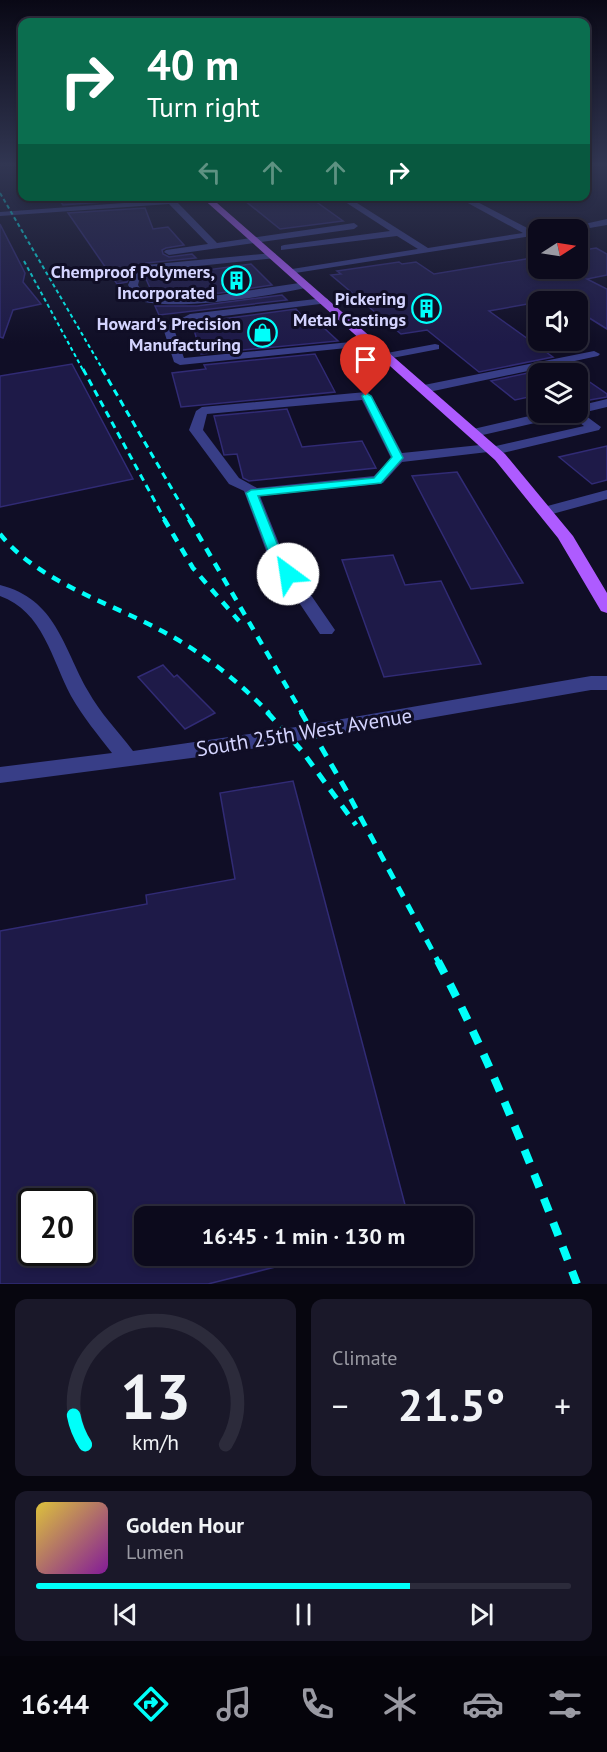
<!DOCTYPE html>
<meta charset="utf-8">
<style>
:root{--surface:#0c0a1c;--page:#1a1829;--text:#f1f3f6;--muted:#9a9aa3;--line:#2c2b3b;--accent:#00fffa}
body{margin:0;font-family:"PT Sans",sans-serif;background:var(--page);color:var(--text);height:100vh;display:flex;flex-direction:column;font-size:22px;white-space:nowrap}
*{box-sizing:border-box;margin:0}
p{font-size:20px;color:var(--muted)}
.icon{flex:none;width:33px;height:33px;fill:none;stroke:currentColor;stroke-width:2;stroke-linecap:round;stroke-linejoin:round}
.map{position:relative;height:1284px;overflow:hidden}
.drawer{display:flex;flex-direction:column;gap:15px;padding:15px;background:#07060f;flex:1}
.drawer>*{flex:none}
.banner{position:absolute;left:18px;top:18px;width:572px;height:183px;border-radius:12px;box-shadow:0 3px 9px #0003,0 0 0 2px var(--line);background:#0b6e4f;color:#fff;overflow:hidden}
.needle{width:39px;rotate:78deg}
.buttons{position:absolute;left:528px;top:219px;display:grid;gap:12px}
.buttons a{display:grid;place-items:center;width:60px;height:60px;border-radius:12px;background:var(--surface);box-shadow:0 3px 9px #0003,0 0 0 2px var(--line);font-size:30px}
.speed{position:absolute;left:18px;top:1188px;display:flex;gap:12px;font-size:30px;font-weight:700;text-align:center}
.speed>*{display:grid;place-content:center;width:78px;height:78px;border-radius:50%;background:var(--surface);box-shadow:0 3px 9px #0003,0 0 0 2px var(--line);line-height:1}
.speed .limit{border:3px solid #111;border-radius:9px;background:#fff;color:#111}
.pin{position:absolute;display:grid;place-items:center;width:51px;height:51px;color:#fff;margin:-62px -26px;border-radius:50% 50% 50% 0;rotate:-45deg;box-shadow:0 0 6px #0007}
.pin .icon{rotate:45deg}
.me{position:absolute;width:66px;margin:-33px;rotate:329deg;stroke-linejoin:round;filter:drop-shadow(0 0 4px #0008)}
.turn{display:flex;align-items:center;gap:21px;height:126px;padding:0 30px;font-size:27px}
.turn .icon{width:78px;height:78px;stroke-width:2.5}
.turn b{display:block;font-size:42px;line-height:51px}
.lanes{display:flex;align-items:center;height:57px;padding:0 30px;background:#0003;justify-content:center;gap:30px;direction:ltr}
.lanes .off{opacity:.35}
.big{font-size:45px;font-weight:700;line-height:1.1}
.drawer .tile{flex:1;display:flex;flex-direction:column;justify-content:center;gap:9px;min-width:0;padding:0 21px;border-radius:12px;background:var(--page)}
.drawer .dial{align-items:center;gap:0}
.dial svg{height:156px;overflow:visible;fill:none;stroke:var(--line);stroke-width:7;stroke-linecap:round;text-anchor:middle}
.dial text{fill:var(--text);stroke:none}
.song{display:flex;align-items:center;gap:18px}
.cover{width:72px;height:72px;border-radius:9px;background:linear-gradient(135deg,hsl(50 70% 55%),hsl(290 70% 35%))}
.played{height:6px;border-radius:3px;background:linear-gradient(90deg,var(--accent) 70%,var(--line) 70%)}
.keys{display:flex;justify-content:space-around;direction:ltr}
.heat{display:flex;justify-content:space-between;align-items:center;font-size:33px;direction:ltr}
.drawer .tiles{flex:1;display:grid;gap:15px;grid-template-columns:1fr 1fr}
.tile:last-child{grid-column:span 2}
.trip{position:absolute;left:134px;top:1206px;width:339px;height:60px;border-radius:12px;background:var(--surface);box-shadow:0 3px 9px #0003,0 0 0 2px var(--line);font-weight:700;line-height:60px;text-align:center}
.tabs{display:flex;height:96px;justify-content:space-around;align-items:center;background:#05040b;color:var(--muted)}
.tabs .icon{width:42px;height:42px}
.tabs .active{color:var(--accent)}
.tabs b{font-size:27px;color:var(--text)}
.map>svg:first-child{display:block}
.building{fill:#1e1a48;stroke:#312b75;stroke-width:1.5;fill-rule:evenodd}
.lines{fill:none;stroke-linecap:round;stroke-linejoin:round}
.minor{fill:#383e87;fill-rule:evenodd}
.major{fill:#ae5bff;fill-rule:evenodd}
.rail-far4{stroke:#00fffa;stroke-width:2;stroke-dasharray:4 3;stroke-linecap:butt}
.rail-far3{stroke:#00fffa;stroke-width:3;stroke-dasharray:7 5;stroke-linecap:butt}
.rail-far2{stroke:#00fffa;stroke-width:4.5;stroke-dasharray:9 8;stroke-linecap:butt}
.rail-far1{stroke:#00fffa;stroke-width:5;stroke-dasharray:11 9;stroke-linecap:butt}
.rail{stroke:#00fffa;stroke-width:8;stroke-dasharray:14 12;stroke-linecap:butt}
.route{fill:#00fffa;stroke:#00a6a2;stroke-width:1.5}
.labels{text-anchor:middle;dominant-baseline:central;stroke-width:6;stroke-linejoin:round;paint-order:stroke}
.far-poi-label{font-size:18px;font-weight:bold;fill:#d4d4ff;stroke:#100e26;text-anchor:end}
.street-label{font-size:21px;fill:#d4d4ff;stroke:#100e26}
</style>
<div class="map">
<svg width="607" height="1284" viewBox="0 0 607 1284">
<rect width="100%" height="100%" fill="#100e26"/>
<!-- building -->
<g class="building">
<polygon points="56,196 141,196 142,199 63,205"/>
<polygon points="239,196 308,196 343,221 280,229"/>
<polygon points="145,208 153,229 168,227 184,245 166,248 162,250 163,254 169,257 192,254 196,258 146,263 130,276 127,282 117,284 68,213"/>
<polygon points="0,224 25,273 23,282 41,304 13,310 3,338 0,337"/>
<polygon points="596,248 607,254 607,275 587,279 607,289 607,329 578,311 578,295 489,311 553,357 479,372 427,330 401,334 331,275 341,274 337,271 399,262 402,264 416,262 434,274 538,257 538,268 578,268 578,251"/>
<polygon points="251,264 272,285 220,293 154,297 146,279 144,280 150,273 205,268 207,270"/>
<polygon points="282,295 287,300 159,315 155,306 197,306"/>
<polygon points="296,309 302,316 310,315 338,341 201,354 192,323"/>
<polygon points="315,354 335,392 181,407 172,373 206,369 204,365"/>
<polygon points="72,364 133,479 0,507 0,376"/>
<polygon points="565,365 577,374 538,374 538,395 515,400 491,381"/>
<polygon points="578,374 607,394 607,397 578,402"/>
<polygon points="287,409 302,447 362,441 376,468 249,481 243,478 237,454 224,455 214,416"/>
<polygon points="607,446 607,480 592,484 559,457"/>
<polygon points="457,472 523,583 471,589 412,476"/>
<polygon points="393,555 405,585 441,581 481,664 384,677 342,560"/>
<polygon points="163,665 174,677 177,675 215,713 185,729 138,677"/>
<path d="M 293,781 L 408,1216 L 144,1216 L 144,1256 L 319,1256 L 208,1284 L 0,1284 L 0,931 L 147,904 L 146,895 L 235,879 L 220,793 ZM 32,1202 L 82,1202 L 82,1252 L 32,1252 Z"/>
</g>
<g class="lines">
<!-- minor -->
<g class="minor">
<polygon points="162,196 171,196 173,199 210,197 210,201 207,201 178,203 217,243 354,223 358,226 354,229 169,255 164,252 166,250 208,244 169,204 0,216 0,212 165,200"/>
<polygon points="336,196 346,196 428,248 523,233 455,196 466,196 533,231 538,231 538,235 289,274 289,270 292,269 418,249 397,236 281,250 281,246 284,245 390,231"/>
<polygon points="607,219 607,225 578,230 557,230"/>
<path d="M 273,253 L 276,254 L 276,258 L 149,271 L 139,281 L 138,285 L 145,296 L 154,299 L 220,295 L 306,282 L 311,285 L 309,287 C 271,296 173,312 137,300 L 128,285 L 131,278 L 146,265 Z"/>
<polygon points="324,298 328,299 328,303 192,320 174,329 184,358 372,340 376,341 376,345 180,365 174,362 163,328 190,314"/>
<polygon points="435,344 439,345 439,349 387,359 381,356 387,353"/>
<polygon points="594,351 600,354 598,356 424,393 418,389 424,385"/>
<path d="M 366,392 L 372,396 L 402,453 L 490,444 L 496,446 L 584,426 L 569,415 L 474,437 L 467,433 L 469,430 L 546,412 L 578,412 L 578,406 L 607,399 L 607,407 L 582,413 L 601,427 L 599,430 L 494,455 L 488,452 L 402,462 L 383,483 L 378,484 L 260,496 L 284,556 L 335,630 L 332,634 L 320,634 L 268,556 L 244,491 L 229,484 L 189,430 L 196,411 L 202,407 ZM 362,400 L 391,458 L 374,476 L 257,488 L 239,478 L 203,430 L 207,414 Z"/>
<polygon points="607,490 607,499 545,516 537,511 540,508"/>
<path d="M 0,585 C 56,599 63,647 88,691 C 100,713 118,731 133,751 L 296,727 L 591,676 L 607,676 L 607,690 L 591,690 L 222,754 L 0,783 L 0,767 L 112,753 C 98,735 83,717 71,696 C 52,660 43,611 0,596 Z"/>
</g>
<!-- major -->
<polygon class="major" points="200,196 209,196 505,454 573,536 607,593 607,613 601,611 558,538 495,460"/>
<!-- rail-far4 -->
<g class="rail-far4">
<polyline points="0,193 103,370"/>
<polyline points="24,261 83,370"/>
</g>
<!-- rail-far3 -->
<g class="rail-far3">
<polyline points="83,369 165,520"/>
<polyline points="102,369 190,520"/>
</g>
<!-- rail-far2 -->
<g class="rail-far2">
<polyline points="164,519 193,568 239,621"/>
<polyline points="189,519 302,713"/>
<path d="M 0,534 C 37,581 108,602 160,630 C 201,651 237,680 269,713"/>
</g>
<!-- rail-far1 -->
<g class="rail-far1">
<polyline points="267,712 302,751 356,825"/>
<polyline points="301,712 346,790 439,963"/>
</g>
<!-- rail -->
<path class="rail" d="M 438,961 C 493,1065 535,1175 577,1284"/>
</g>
<!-- sky -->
<linearGradient id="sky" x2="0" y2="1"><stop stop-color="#090815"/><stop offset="0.48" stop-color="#313652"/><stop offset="1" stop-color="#313652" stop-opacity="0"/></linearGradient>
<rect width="607" height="343" fill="url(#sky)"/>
<!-- route -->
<polygon class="route" points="366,393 371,396 403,458 381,483 258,496 282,556 295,574 288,578 284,577 270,556 246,493 251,490 374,478 392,457 362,396"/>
<!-- icons -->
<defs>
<symbol id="building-ring" viewBox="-11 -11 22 22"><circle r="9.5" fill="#100e26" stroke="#00fffa" stroke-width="1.5"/><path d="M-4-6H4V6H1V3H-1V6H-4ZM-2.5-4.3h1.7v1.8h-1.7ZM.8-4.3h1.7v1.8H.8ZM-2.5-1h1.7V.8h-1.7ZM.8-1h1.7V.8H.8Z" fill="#00fffa"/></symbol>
<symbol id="shop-ring" viewBox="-11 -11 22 22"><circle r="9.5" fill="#100e26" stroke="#00fffa" stroke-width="1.5"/><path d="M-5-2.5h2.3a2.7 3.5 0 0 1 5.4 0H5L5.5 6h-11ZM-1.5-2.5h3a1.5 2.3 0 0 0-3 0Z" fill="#00fffa"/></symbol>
</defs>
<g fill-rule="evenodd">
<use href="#building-ring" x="220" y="264" width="33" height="33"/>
<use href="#building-ring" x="410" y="292" width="33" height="33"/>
<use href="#shop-ring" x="246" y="316" width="33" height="33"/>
</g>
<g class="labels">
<!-- far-poi labels -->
<g class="far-poi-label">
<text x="215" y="271">Chemproof Polymers,<tspan x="215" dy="21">Incorporated</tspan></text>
<text x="406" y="298">Pickering<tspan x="406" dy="21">Metal Castings</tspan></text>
<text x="241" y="323">Howard's Precision<tspan x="241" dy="21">Manufacturing</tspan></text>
</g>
<!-- street labels -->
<g class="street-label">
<text transform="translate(304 732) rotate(-9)">South 25th West Avenue</text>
</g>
</g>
</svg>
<div class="buttons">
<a><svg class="needle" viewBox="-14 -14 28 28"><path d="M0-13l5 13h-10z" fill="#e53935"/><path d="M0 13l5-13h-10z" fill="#9a9aa3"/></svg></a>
<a><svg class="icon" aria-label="sound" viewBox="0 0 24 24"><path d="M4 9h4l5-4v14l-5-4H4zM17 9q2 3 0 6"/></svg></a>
<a><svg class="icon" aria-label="layers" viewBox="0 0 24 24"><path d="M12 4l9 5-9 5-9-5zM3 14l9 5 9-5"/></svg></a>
</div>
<div class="speed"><div class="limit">20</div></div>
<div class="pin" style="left:366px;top:396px;background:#d93025"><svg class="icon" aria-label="arrive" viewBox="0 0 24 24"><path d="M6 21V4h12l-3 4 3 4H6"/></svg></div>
<svg class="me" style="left:288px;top:574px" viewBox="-20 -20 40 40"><circle r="19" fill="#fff"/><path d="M0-13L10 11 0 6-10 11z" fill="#00fffa"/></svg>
<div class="trip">16:45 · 1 min · 130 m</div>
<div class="banner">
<div class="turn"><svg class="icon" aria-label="right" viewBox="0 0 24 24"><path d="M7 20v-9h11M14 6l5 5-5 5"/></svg><div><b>40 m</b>Turn right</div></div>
<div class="lanes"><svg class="icon off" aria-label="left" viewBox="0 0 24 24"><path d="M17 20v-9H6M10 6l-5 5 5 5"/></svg><svg class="icon off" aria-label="ahead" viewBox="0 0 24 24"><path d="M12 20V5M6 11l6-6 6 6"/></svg><svg class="icon off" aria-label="ahead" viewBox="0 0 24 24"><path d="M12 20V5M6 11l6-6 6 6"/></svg><svg class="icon" aria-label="right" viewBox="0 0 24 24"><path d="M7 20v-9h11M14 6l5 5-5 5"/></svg></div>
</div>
</div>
<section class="drawer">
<div class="tiles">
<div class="tile dial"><svg viewBox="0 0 100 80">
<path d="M14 69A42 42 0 1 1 86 69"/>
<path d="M14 69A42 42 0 0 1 8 54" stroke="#00fffa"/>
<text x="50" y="56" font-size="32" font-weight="700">13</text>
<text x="50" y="72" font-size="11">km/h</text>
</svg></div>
<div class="tile"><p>Climate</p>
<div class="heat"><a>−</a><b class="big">21.5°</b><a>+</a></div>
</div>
<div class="tile">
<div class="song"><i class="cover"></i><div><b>Golden Hour</b><p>Lumen</p></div></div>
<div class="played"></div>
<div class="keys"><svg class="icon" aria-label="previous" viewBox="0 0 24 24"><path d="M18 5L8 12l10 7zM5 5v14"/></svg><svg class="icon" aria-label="pause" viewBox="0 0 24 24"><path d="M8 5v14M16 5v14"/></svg><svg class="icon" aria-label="next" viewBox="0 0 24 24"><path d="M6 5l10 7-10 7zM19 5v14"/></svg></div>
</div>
</div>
</section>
<nav class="tabs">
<b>16:44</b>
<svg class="icon active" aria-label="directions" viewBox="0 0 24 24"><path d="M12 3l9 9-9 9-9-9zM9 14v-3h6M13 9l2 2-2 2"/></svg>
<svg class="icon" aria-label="music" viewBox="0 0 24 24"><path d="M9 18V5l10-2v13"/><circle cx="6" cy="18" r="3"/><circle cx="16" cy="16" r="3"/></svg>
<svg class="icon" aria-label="phone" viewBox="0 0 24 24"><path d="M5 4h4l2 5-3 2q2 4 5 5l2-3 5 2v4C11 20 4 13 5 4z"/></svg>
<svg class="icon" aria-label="climate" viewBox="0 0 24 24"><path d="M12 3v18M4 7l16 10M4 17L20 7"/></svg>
<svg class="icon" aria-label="car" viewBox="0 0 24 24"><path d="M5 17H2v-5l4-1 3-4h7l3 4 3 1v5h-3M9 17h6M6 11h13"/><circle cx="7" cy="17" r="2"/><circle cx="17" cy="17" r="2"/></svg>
<svg class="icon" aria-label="filters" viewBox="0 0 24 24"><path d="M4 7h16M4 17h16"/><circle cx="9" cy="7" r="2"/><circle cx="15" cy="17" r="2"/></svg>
</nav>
